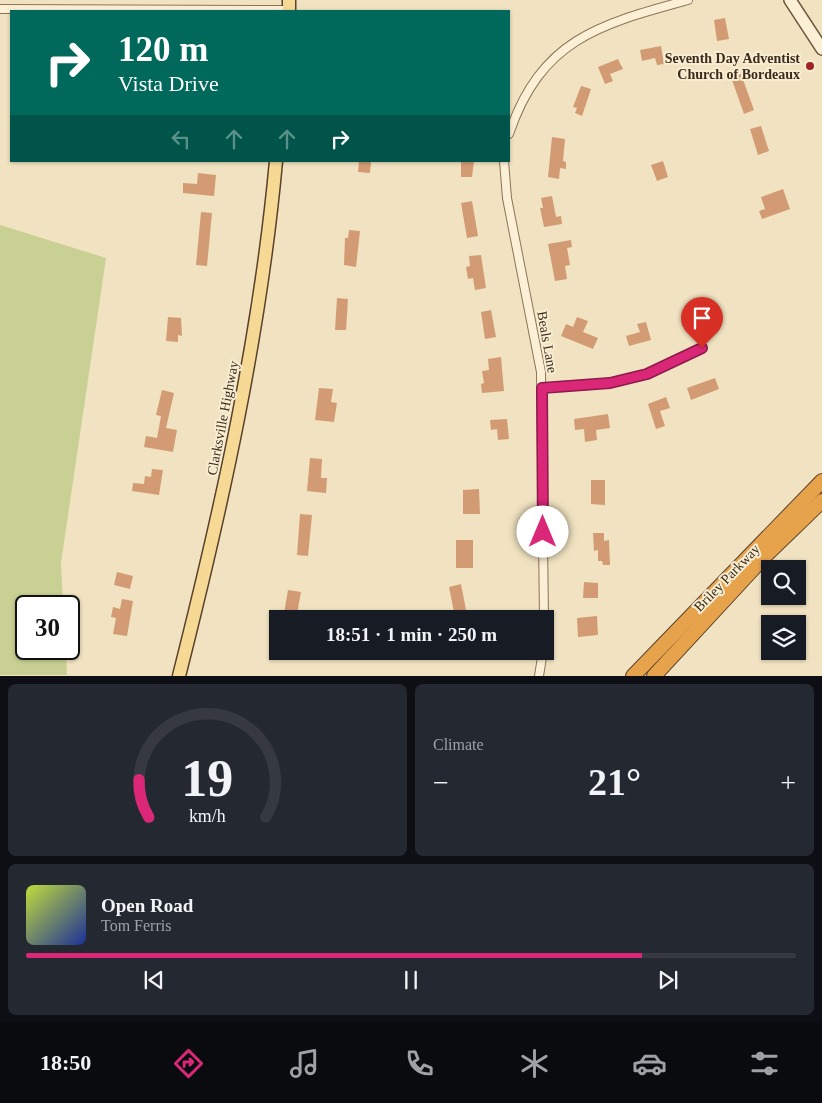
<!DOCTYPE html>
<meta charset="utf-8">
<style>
:root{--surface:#171b24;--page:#242831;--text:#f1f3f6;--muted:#9ea1a6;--line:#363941;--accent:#db2777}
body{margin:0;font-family:Georgia,serif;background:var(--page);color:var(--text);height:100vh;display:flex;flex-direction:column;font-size:19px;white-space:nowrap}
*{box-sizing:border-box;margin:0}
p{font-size:16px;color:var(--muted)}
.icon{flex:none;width:28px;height:28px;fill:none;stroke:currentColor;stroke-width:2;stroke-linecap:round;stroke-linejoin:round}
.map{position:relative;height:676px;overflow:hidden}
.side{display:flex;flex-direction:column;gap:8px;padding:8px;background:#0d0f14;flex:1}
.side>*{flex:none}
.banner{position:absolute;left:10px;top:10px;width:500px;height:152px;border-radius:0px;box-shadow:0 1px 4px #0004;background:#00695c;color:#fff;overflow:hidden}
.controls{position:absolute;left:761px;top:560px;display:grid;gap:10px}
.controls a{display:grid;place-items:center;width:45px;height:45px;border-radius:0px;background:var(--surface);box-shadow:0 1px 4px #0004;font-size:25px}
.speed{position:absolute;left:15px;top:595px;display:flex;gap:10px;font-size:25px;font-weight:700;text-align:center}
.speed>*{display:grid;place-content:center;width:65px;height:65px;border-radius:50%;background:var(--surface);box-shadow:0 1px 4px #0004;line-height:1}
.speed .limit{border:2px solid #111;border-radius:8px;background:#fff;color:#111}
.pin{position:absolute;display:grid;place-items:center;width:42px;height:42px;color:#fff;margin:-51px -21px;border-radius:50% 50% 50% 0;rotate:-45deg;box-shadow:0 0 5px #0007}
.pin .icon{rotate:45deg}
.me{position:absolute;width:55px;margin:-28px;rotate:0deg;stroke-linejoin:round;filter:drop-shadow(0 0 4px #0008)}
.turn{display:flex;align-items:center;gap:18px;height:105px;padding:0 25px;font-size:22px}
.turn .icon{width:65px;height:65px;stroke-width:2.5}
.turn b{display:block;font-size:35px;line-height:42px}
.lanes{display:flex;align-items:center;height:48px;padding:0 25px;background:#0003;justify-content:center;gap:25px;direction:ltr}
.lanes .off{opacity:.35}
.big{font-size:38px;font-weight:700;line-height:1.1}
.side .tile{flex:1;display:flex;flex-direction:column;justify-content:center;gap:8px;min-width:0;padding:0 18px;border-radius:8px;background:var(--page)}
.side .dial{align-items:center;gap:0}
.dial svg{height:130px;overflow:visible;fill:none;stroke:var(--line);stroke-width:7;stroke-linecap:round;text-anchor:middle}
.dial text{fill:var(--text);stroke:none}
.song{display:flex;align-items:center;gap:15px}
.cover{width:60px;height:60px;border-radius:8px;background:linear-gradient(135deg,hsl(70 70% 55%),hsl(230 70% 35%))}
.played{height:5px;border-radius:2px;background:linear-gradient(90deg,var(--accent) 80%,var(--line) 80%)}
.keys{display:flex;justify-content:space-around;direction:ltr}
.heat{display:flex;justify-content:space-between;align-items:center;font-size:28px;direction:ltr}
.side .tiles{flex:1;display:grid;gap:8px;grid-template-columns:1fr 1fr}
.tile:last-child{grid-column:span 2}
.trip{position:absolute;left:269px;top:610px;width:285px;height:50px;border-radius:0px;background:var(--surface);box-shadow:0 1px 4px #0004;font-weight:700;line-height:50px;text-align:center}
.tabs{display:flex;height:80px;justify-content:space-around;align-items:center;background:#090b0e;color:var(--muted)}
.tabs .icon{width:35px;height:35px}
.tabs .on{color:var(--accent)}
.tabs b{font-size:22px;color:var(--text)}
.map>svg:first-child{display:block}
.green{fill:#c9d094}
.building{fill:#d29b74}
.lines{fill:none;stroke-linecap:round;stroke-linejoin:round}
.street-casing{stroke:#8c7357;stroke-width:10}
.secondary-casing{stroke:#6e543a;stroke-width:14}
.primary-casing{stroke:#5a412c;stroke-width:15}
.highway-casing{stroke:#5a412c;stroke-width:16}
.street{stroke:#fbf0d5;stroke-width:8}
.secondary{stroke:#fbf0d5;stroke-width:11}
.primary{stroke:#f7d996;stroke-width:12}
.highway{stroke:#e7a24c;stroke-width:14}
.route-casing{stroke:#8e194d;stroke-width:12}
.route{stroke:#db2777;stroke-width:9}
.poi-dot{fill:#a02324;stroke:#f8edd1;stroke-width:2}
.labels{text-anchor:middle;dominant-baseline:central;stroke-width:4;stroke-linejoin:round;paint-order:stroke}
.poi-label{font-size:14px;font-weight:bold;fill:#3b2b1d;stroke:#f8edd1;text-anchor:end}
.street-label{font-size:14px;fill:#3b2b1d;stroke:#f8edd1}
</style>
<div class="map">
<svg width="822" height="676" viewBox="0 0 822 676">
<rect width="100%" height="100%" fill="#f1e3c1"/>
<!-- green -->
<polygon class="green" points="0,225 106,258 61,563 63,606 26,606 26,649 66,649 67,675 0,675"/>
<!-- building -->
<g class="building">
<polygon points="725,18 729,39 717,41 714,20"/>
<polygon points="661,46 664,64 657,65 655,58 642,61 640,50"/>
<polygon points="618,59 623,69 610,74 613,81 605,84 598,67"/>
<polygon points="741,74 754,110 744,114 731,77"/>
<polygon points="581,86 591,89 582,116 575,113 577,108 573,107"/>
<polygon points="761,126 769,151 758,155 750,129"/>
<polygon points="552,137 565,139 563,161 566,162 566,169 560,168 559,179 548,177"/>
<polygon points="359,161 371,161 370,173 358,172"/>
<polygon points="461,161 474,161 472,177 461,177"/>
<polygon points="663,161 668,177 657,181 651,165"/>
<polygon points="198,173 216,175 214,196 183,193 183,183 197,184"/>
<polygon points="783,189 790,209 762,219 759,211 765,209 761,197"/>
<polygon points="552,196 556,217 561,216 562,224 544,227 540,208 543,208 541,198"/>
<polygon points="472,201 478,236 467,238 461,203"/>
<polygon points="201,212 212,213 207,266 196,265"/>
<polygon points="349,230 360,231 356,267 344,265 345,238 348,238"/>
<polygon points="571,240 572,247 567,248 570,265 565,266 567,279 555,281 548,244"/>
<polygon points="481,255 486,288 475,290 473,278 468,279 466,267 470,266 469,256"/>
<polygon points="337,298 348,299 346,330 335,330"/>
<polygon points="491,310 496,337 485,339 481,312"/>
<polygon points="168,317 181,318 182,336 178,335 178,342 166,341"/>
<polygon points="577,317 588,321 583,332 598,338 593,349 561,336 566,324 573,327"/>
<polygon points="646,322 651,340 629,346 626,336 640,332 637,324"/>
<polygon points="501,357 504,391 482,393 481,384 484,383 482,371 489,370 488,359"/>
<polygon points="715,378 719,389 691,400 687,388"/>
<polygon points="319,388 333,389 331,402 337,403 334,422 315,420"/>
<polygon points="162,390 174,393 166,428 177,430 173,452 144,447 146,436 157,438 161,416 156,415"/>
<polygon points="666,397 670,408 660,411 665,426 656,429 648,404"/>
<polygon points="608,414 610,428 596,430 597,440 585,442 584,429 575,430 574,419"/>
<polygon points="507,419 509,439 498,440 497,429 491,430 490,420"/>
<polygon points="310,458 322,459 321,478 327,478 326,493 307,491"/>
<polygon points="152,469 163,470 159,495 132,491 133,483 144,484 145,476 151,477"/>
<polygon points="591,480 605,480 605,505 591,504"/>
<polygon points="479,489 480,514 463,514 463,490"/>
<polygon points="300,514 312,515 308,556 297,555"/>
<polygon points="593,533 604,533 604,541 609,540 610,565 603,565 602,561 598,561 598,550 594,551"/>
<rect x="456" y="540" width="17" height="28"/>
<polygon points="117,572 133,576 130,589 114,585"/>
<polygon points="584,582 598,583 598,598 583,598"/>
<polygon points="461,584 467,615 455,617 449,587"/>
<polygon points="288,590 301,592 296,619 283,619"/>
<polygon points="122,599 133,601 127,636 113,634 116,618 111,617 113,607 120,609"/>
<polygon points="597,616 598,635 578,637 577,618"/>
</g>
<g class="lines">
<defs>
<g id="street">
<polyline points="0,9 289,10"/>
<path d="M 509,134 C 541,39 600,24 688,0"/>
<polyline points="504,161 507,198 541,372 544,619"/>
<polyline points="542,388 611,383 647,374 702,348"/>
<polyline points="539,676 543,651"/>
</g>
<polyline id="secondary" points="790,0 822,49"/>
<g id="primary">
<polyline points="289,11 289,0"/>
<path d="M 179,676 C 222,506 260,336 276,161"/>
</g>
<g id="highway">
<polyline points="633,676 822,481"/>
<polyline points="654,676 765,556 822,501"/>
</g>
</defs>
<!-- street casing -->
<use href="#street" class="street-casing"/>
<!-- secondary casing -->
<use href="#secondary" class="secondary-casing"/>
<!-- primary casing -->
<use href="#primary" class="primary-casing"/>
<!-- highway casing -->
<use href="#highway" class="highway-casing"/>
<!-- street -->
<use href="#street" class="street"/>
<!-- secondary -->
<use href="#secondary" class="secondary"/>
<!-- primary -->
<use href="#primary" class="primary"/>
<!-- highway -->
<use href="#highway" class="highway"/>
</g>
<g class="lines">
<defs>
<polyline id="route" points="543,532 542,388 610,383 647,374 702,348"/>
</defs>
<!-- route casing -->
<use href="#route" class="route-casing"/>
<!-- route -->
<use href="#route" class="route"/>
</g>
<!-- markers -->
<circle class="poi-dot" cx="810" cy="66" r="5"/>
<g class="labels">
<!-- poi labels -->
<g class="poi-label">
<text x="800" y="58">Seventh Day Adventist<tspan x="800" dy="16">Church of Bordeaux</tspan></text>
</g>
<!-- street labels -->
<g class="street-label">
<text transform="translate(547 342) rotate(80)">Beals Lane</text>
<text transform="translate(223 418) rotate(-79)">Clarksville Highway</text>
<text transform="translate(727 578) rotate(-46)">Briley Parkway</text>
</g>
</g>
</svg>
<div class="controls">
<a><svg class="icon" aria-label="search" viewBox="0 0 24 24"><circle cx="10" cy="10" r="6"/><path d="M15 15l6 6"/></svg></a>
<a><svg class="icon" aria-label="layers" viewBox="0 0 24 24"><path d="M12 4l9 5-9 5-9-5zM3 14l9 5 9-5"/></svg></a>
</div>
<div class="speed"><div class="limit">30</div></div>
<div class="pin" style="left:702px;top:348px;background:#d93025"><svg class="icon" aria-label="arrive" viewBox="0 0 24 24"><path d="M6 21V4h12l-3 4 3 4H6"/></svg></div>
<svg class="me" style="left:543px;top:532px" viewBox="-20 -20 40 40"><circle r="19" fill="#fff"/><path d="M0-13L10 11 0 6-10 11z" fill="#db2777"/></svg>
<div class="trip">18:51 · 1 min · 250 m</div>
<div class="banner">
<div class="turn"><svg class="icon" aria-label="right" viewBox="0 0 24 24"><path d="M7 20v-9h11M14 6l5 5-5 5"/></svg><div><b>120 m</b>Vista Drive</div></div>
<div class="lanes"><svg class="icon off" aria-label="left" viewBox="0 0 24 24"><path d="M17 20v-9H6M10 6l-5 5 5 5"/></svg><svg class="icon off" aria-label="ahead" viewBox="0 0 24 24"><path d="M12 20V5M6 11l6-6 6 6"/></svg><svg class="icon off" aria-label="ahead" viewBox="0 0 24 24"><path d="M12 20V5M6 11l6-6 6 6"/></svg><svg class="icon" aria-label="right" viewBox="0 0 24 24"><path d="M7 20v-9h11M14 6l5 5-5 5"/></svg></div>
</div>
</div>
<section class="side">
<div class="tiles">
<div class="tile dial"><svg viewBox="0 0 100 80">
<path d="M14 69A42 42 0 1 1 86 69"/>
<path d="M14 69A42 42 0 0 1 8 46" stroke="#db2777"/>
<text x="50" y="56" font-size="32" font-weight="700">19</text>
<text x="50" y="72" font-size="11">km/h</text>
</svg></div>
<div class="tile"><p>Climate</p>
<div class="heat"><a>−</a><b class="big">21°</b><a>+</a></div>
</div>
<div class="tile">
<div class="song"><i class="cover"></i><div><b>Open Road</b><p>Tom Ferris</p></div></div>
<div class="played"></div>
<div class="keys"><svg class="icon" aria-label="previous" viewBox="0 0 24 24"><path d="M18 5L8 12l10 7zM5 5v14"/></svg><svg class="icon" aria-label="pause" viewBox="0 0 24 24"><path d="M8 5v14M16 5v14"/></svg><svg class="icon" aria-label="next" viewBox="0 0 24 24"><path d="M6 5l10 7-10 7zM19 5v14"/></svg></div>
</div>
</div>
</section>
<nav class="tabs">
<b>18:50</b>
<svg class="icon on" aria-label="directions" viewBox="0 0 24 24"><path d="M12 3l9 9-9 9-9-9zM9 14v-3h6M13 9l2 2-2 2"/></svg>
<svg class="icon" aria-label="music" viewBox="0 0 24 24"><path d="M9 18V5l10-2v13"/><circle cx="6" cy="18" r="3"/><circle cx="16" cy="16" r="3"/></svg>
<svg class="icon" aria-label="phone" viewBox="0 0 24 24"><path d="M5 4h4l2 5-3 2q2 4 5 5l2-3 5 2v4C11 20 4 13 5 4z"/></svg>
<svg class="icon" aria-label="climate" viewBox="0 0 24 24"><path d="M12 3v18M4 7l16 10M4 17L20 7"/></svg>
<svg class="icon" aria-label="car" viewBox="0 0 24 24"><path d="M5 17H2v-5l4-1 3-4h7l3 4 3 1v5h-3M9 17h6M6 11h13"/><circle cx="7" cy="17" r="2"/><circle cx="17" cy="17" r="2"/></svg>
<svg class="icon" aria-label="filters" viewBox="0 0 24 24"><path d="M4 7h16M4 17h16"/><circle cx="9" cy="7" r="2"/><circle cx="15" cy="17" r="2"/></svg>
</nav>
